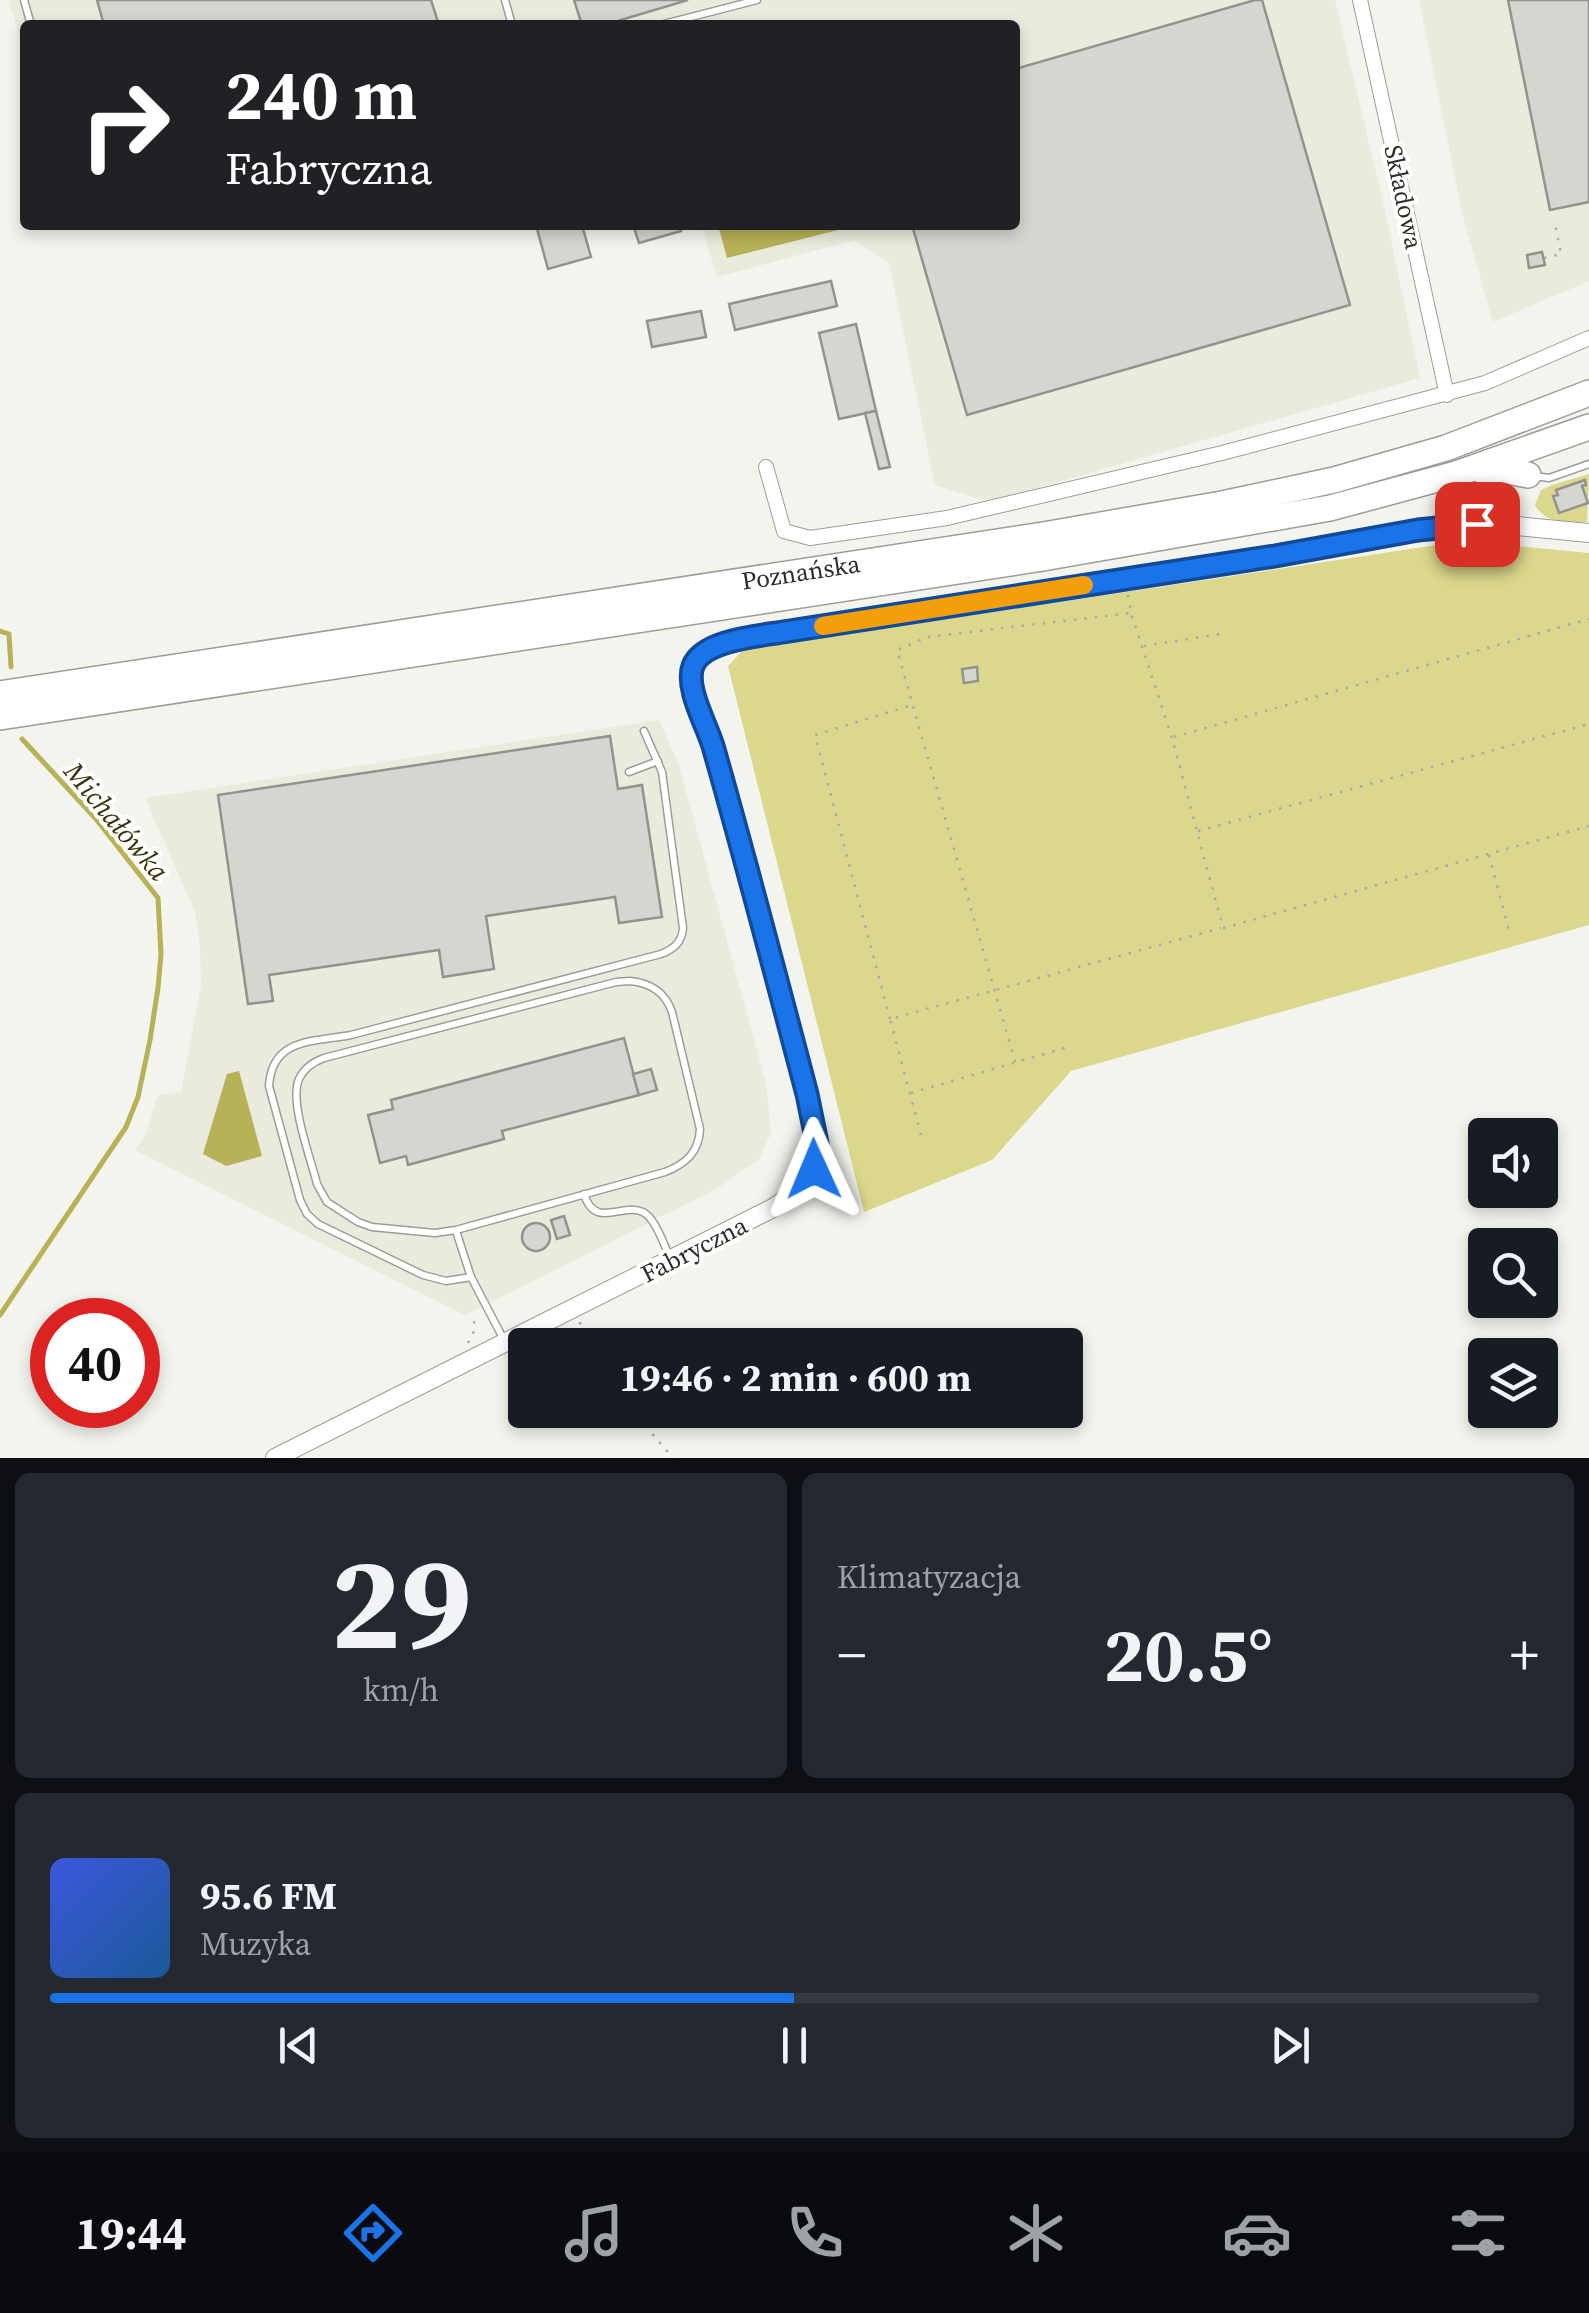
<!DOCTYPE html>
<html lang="pl">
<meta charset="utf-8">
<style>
:root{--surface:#171b24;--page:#242831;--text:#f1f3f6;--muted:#9ea1a6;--line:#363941;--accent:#1a73e8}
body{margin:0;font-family:"Source Serif 4",serif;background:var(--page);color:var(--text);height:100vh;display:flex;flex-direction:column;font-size:38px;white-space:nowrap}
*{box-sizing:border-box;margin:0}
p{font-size:32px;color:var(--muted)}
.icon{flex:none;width:55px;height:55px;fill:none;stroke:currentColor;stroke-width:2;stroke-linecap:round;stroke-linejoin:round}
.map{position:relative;height:1458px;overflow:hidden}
.side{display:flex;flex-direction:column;gap:15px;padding:15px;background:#0d0f14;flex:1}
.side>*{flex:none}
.banner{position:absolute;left:20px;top:20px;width:1000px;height:210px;border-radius:10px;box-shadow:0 5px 15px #0003;background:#202124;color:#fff;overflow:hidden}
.tools{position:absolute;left:1468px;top:1118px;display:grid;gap:20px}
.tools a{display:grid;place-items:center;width:90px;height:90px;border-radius:10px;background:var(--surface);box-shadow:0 5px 15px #0003;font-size:50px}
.speed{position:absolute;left:30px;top:1298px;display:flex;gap:20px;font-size:50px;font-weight:700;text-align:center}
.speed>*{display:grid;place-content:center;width:130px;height:130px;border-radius:50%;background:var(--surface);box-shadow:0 5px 15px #0003;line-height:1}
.speed .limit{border:15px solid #d22;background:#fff;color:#111}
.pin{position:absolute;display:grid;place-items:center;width:85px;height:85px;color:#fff;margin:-42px;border-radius:20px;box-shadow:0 5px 15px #0006}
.me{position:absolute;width:110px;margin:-55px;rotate:359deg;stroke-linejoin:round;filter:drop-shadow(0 0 8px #0008)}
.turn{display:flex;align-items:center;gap:35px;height:210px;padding:0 40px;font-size:45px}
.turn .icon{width:130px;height:130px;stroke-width:2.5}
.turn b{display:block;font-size:70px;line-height:85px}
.big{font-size:75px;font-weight:700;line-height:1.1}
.side .card{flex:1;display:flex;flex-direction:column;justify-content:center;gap:15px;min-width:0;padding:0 35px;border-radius:15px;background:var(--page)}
.side .dial{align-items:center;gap:0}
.dial b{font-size:130px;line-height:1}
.song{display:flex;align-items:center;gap:30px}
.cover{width:120px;height:120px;border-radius:15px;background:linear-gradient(135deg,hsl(230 70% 55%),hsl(210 70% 35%))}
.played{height:10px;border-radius:5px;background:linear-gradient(90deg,var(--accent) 50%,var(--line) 50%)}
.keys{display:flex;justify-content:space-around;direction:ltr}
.heat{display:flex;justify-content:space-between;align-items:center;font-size:55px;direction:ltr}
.side .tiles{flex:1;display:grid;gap:15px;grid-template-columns:1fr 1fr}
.card:last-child{grid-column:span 2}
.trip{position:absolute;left:508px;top:1328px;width:575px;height:100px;border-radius:10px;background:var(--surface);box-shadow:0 5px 15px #0003;font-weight:700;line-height:100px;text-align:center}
.menu{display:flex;height:160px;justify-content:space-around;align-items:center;background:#090b0e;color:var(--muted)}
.menu .icon{width:70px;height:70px}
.menu .selected{color:var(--accent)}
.menu b{font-size:45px;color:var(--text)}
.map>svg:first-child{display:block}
.built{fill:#eaeadd}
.green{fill:#dbd78c}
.water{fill:#b7b257}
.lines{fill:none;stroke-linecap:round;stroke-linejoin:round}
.stream{stroke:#b7b257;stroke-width:5}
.building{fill:#d6d6d1;stroke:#93938e;stroke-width:2.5}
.service-casing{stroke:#9d9d98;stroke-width:9}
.minor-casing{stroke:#9d9d98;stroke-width:16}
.tertiary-casing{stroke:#9d9d98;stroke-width:20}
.motorway-casing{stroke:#9d9d98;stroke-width:28}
.path{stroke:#ababa6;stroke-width:2.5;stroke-dasharray:2.5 8;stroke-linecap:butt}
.service{stroke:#fff;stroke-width:6}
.minor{stroke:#fff;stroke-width:14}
.tertiary{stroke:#fff;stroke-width:18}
.motorway{stroke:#fff;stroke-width:25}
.route-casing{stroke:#114b97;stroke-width:25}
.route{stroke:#1a73e8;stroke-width:18}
.slow{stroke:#f59e0b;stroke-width:18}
.labels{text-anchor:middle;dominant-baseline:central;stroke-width:8;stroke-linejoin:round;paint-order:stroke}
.street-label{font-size:25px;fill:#2d2d2b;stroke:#fffffe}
.water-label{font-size:28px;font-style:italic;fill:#38350e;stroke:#fffffe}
</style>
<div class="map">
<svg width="1589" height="1458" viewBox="0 0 1589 1458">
<rect width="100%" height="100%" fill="#f4f4ee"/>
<!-- built -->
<g class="built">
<polygon points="9,0 1335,0 1383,202 1420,378 989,502 935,485 889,263 855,240 717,277 701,225 1015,225 1015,25 25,25 25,57"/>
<polygon points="1419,0 1589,0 1589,281 1493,322 1463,217"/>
<polygon points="659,720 678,762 766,1083 771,1133 760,1158 718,1188 465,1315 135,1150 145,1136 158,1095 181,1092 201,986 200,947 195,912 145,798"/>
</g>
<!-- green -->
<g class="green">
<path d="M 1589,474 L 1587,522 C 1568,523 1545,524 1535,505 L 1541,490 L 1552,485 Z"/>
<polygon points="1463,541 1589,553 1589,925 1071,1071 992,1160 864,1212 728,666 743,650"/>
</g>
<!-- water -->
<g class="water">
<polygon points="718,225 841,225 842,229 727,258"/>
<polygon points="239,1071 262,1156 226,1166 203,1154 227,1074"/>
</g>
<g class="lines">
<!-- stream -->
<g class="stream">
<polyline points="0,631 9,634 11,667"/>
<polyline points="0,1315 126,1127 138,1097 150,1040 158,988 161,954 158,898 96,819 22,739"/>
</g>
</g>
<!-- building -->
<g class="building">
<polygon points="97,0 431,0 439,25 104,25"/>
<polygon points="574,0 688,0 604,25 582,25"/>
<polygon points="1255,0 1262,0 1350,305 967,415 912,225 1015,225 1015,69"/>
<polygon points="1508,0 1589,0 1589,202 1550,210"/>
<polygon points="536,225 582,225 591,257 548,269"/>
<polygon points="633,225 680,225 681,231 639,243"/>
<polygon points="1542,252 1545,265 1529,268 1527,255"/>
<polygon points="831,281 837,306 735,330 729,304"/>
<polygon points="701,311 706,337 652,347 647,321"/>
<polygon points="856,324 876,411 839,419 819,333"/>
<polygon points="876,411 890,467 879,469 865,413"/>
<polygon points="1585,480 1586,485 1582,486 1588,503 1559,513 1553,496 1558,495 1556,490"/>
<polygon points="977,667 978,681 964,683 962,669"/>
<polygon points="610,736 618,789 642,785 662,917 619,923 615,897 486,916 494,969 443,977 439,950 269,975 273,1001 248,1004 218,795"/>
<polygon points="624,1038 639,1095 502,1131 504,1139 408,1165 406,1156 380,1163 368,1115 393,1109 391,1100"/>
<polygon points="651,1069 657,1090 639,1095 633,1074"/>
<polygon points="564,1216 570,1235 557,1239 551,1220"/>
<circle cx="536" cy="1237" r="14"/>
</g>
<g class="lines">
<defs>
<g id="service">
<polyline points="24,0 31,25"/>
<polyline points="505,0 512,25"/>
<polyline points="660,25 757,0"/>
<polyline points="1534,476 1549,478 1589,464"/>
<polyline points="629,772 658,761"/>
<path d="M 630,981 C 651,983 665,992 672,1012 L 700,1129 C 699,1152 686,1164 665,1172 L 456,1230 L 435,1233 L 372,1227 L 358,1222 L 327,1202 L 317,1184 C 311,1159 289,1102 299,1079 C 304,1068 313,1062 324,1058 L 616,982 Z"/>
<path d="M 584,1194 C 595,1230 623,1202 643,1212 C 655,1218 663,1243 669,1255"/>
<polyline points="456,1231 471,1277 505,1342"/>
<path d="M 471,1277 L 446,1281 L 423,1275 L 318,1224 L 307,1214 L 300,1200 L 269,1086 C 272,1037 315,1042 351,1035 L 661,954 C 674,949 682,942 683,928 L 662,772 L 644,731"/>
</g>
<g id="minor">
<polyline points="1360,0 1447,395"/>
<polyline points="766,467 784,531 810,538 947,518 1222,453 1485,383 1589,338"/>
</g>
<path id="tertiary" d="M 275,1458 L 773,1208 C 827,1173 821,1152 807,1094 C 777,977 746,861 713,746 C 706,724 685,688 693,666 C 703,640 759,637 783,632 L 1275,556 L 1456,525 L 1496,524 L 1589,533"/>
<g id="motorway">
<polyline points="1481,470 1501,470 1528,475"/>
<path id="s1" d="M 0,694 L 1043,535 L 1222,504 L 1334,480 L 1446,448 L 1589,393"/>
<polyline points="0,717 1043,558 1330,508 1456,474 1589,427"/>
</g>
</defs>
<!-- service casing -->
<use href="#service" class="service-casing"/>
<!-- minor casing -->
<use href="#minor" class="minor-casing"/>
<!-- tertiary casing -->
<use href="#tertiary" class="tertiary-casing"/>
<!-- motorway casing -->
<use href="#motorway" class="motorway-casing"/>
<!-- path -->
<g class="path">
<polyline points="1544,258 1561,254 1555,223"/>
<polyline points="1128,595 1132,616 1172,738 1223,928 1589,826"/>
<polyline points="1144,646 1220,634"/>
<polyline points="1174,737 1589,619"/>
<polyline points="1198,831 1589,724"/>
<polyline points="1489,855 1510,934"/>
<polyline points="890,1019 815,735 912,705"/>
<polyline points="1015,1062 897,650 928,637 1130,613"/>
<polyline points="911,1093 1065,1048"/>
<polyline points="921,1135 890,1019 1221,928"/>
<polyline points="580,1322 584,1345"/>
<polyline points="468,1343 475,1329 473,1314"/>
<polyline points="632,1410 673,1458"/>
</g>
<!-- service -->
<use href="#service" class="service"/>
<!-- minor -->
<use href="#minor" class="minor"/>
<!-- tertiary -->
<use href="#tertiary" class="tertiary"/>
<!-- motorway -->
<use href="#motorway" class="motorway"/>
</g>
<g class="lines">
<defs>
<path id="route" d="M 814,1169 L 817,1143 L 807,1094 C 776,977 746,861 713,746 C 706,723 685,688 693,666 C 703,640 759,636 783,632 L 1275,556 L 1418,530 L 1477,524"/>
</defs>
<!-- route casing -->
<use href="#route" class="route-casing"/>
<!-- route -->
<use href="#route" class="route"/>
<!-- slow -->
<polyline class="slow" points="823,626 1084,585"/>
</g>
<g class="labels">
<!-- street labels -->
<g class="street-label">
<text transform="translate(1404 197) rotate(78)">Składowa</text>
<text stroke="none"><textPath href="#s1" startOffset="810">Poznańska</textPath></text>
<text transform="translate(694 1249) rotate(-27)">Fabryczna</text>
</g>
<!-- water labels -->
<g class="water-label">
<text transform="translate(117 821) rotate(50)">Michałówka</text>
</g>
</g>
</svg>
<div class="tools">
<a><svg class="icon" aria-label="sound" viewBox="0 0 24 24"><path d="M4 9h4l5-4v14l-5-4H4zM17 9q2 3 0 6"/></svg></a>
<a><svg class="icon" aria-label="search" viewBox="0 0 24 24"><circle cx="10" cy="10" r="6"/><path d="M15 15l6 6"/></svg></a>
<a><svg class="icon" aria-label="layers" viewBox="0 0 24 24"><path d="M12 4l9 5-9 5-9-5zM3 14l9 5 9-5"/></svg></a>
</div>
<div class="speed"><div class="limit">40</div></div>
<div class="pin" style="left:1477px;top:524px;background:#d93025"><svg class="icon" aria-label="arrive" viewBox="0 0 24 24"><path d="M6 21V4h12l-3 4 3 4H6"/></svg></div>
<svg class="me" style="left:814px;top:1169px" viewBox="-20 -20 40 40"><path d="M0-17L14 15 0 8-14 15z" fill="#1a73e8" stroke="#fff" stroke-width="4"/></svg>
<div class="trip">19:46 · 2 min · 600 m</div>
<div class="banner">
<div class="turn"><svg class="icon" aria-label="right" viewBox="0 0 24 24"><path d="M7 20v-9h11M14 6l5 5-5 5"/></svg><div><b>240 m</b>Fabryczna</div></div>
</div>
</div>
<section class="side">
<div class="tiles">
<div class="card dial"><b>29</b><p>km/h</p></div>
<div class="card"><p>Klimatyzacja</p>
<div class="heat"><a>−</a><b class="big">20.5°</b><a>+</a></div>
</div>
<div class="card">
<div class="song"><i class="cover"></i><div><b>95.6 FM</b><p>Muzyka</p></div></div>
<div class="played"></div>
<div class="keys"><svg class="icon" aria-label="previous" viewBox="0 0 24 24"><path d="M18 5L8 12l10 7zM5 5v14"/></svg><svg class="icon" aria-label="pause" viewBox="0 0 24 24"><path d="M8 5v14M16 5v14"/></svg><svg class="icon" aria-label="next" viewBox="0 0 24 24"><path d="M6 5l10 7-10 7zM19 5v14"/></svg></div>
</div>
</div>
</section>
<nav class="menu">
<b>19:44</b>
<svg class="icon selected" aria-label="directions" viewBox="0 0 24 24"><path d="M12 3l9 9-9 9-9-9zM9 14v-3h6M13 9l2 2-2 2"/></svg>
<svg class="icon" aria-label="music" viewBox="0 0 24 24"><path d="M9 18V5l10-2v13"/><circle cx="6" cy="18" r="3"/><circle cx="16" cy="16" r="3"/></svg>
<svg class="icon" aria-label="phone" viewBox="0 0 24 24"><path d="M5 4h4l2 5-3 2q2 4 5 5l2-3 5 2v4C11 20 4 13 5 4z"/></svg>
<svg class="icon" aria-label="climate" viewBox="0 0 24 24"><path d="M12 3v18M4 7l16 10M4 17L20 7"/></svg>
<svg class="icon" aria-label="car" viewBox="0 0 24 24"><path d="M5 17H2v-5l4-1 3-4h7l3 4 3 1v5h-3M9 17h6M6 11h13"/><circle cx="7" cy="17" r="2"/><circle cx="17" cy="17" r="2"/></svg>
<svg class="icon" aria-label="filters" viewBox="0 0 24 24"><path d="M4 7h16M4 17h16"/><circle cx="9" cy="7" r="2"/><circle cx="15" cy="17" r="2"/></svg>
</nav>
